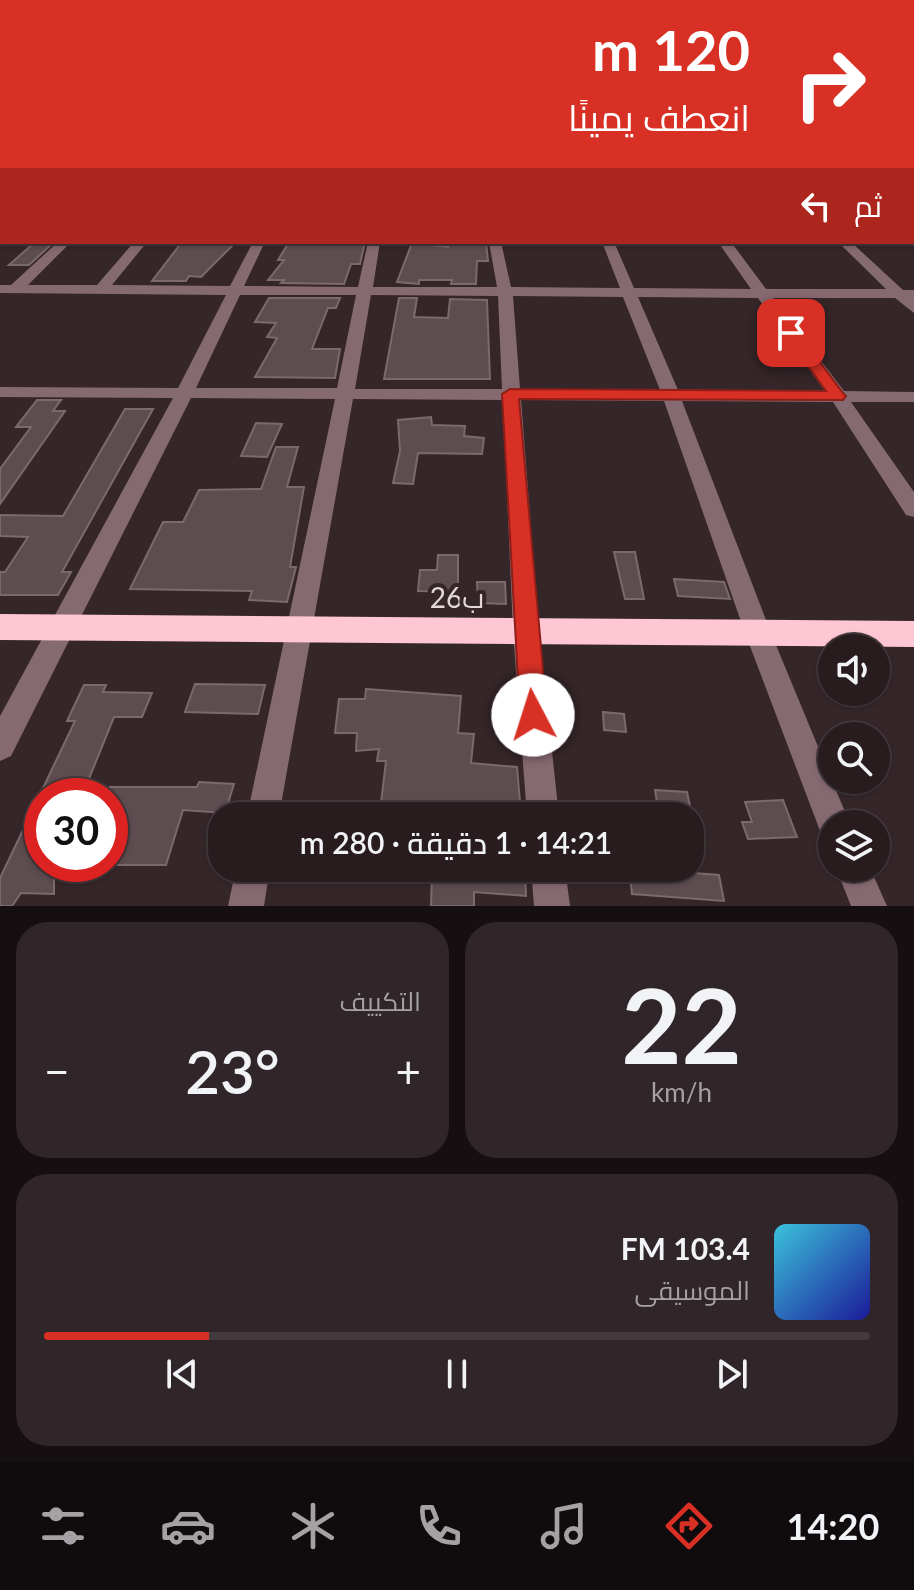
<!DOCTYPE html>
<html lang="ar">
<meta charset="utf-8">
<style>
:root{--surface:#281c1f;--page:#302528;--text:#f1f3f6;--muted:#a5a1a4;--line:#443a3d;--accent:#d93025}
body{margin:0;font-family:Lato,Cairo,sans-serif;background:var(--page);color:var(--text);direction:rtl;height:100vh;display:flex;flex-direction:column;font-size:30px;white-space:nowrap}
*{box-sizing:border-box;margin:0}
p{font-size:26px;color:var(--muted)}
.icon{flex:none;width:44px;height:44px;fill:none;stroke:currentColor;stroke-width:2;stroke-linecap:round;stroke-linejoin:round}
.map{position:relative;height:906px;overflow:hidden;direction:ltr}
.side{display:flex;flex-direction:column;gap:16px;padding:16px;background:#160f11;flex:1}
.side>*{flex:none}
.hud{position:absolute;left:0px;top:0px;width:914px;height:244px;box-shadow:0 2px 6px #0004,0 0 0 2px var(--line);direction:rtl;background:#d93025;color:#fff;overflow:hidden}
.tools{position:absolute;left:818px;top:634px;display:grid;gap:16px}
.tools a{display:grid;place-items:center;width:72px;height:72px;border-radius:50%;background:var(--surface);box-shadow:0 2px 6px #0004,0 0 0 2px var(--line);font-size:40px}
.speed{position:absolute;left:24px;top:778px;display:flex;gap:16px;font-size:40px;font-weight:700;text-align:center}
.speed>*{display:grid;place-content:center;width:104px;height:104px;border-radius:50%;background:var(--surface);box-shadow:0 2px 6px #0004,0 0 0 2px var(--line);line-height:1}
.speed .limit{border:12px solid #d22;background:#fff;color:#111}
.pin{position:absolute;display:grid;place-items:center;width:68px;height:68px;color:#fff;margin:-34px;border-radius:16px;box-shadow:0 4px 12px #0006}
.me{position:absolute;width:88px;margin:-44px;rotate:355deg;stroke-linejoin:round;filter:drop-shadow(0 0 6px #0008)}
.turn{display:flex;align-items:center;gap:28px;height:168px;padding:0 32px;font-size:36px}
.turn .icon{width:104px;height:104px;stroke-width:2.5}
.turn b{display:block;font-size:56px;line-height:68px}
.then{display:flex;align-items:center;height:76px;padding:0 32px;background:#0003;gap:16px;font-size:30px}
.big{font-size:60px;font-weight:600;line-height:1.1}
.side .card{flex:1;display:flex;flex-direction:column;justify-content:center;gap:12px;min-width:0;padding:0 28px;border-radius:32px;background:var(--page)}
.side .dial{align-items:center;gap:0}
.dial b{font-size:104px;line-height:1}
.song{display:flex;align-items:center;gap:24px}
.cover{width:96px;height:96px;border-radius:12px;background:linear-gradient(135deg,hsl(190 70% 55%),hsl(240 70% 35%))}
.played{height:8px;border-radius:4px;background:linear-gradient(90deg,var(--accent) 20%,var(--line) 20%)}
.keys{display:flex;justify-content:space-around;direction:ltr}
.heat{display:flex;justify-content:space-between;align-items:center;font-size:44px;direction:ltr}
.side .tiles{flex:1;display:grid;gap:16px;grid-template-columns:1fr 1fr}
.card:last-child{grid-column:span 2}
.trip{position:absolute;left:208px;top:802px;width:496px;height:80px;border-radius:32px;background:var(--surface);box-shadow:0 2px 6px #0004,0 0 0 2px var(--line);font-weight:600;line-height:80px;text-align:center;direction:rtl}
.tabs{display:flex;height:128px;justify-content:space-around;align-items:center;background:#100b0c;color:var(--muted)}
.tabs .icon{width:56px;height:56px}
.tabs .selected{color:var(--accent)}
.tabs b{font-size:36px;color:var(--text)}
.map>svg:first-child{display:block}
.building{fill:#5d4c50;stroke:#7b6a6d;stroke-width:2}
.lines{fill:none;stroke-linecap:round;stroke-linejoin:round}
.minor{fill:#866a71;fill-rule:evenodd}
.highway{fill:#fec7d3;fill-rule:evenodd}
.route{fill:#d93025;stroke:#8d1f18;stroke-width:2}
.labels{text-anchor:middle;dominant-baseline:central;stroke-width:8;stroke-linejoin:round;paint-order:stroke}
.near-street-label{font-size:28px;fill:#e3d9db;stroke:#352629}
</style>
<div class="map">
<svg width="914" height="906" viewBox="0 0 914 906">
<rect width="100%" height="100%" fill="#352629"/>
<!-- building -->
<g class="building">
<polygon points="35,242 54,242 29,265 9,265"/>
<polygon points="182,242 236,242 201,277 189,276 186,281 152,281"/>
<polygon points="289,242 365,242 360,264 351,264 344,284 281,283 284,280 268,280 284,260 278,260"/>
<polygon points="448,242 486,242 488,261 477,261 476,284 451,284 452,280 419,280 419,284 397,282 412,243 448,247"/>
<polygon points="269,298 340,298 336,308 328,308 312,349 340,349 335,378 255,377 277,338 267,337 276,323 255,322"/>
<polygon points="399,298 417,298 414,317 448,318 450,299 487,300 490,379 384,379"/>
<polygon points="37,400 61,400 53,411 65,411 0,504 0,469 31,427 16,427"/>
<polygon points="125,409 153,409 62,572 71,572 58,595 0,595 0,572 5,572 28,537 0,536 0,515 63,516"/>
<polygon points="431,417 432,425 465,426 464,436 484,438 482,454 418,453 413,484 393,483 400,451 398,420"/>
<polygon points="256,423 282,424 267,457 241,456"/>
<polygon points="276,447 298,447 287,487 304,487 290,567 296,567 287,602 249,600 252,591 130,589 163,522 183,522 199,490 261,489"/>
<polygon points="614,552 635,552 644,599 625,599"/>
<polygon points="438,555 458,555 458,592 418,591 420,570 437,570"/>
<polygon points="674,579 724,582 730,599 678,596"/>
<polygon points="477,582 505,582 506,604 478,603"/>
<polygon points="195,684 265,685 258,714 185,712"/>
<polygon points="84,685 106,685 103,692 152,693 142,717 114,717 82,796 42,796 42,864 54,864 54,894 21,893 12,906 0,906 0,878 75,721 67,721"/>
<polygon points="366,689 461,696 458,733 474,734 471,763 517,767 520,802 463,804 463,816 423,816 424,804 381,803 386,761 377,761 379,749 356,751 357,733 335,733 339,699 365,699"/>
<polygon points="603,712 624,714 626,732 604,730"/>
<polygon points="199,782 234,784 225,813 183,810 166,865 110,865 110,787 197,787"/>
<polygon points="655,790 687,792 692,816 659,815"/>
<polygon points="783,800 797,837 748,839 742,822 752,822 745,802"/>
<polygon points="629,868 719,875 724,901 632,894"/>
<polygon points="491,871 525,873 526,896 474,892 474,906 431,906 432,872"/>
</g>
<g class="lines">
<!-- minor -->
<g class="minor">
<rect x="0" y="110" width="2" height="2"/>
<rect x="912" y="110" width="2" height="3"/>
<polygon points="2,122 2,128 0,129 0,123"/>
<polygon points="912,135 914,136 914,142 912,141"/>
<rect x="0" y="147" width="2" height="6"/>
<polygon points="0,174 2,174 0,182"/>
<rect x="912" y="202" width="2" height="7"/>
<rect x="0" y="204" width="2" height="6"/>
<path d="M 58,242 L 71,242 L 28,285 L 97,285 L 134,242 L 147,242 L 112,285 L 230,286 L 253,242 L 265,242 L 244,286 L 358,287 L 368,242 L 380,242 L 373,287 L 497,287 L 489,242 L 501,242 L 511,287 L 620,288 L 602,242 L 614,242 L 634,288 L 751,289 L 718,242 L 731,242 L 766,289 L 886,289 L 838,242 L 851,242 L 903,290 L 914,290 L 914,313 L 895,298 L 773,298 L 844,391 L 914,392 L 914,402 L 851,402 L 914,492 L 914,517 L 906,515 L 833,402 L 682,401 L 771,633 L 850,824 L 832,824 L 832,840 L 822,836 L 745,633 L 664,401 L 521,400 L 539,632 L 559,816 L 527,816 L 513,632 L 503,400 L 353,399 L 279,816 L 247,816 L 335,399 L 191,398 L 11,756 L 0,761 L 0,716 L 173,398 L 0,397 L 0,387 L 178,388 L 226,295 L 0,293 L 0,285 L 11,285 ZM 240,295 L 356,295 L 337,388 L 196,388 ZM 371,295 L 498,296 L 502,389 L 355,389 ZM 513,296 L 623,297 L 660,390 L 520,389 ZM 638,297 L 758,298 L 825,391 L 678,390 Z"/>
<polygon points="236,868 270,868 264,906 228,906"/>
<polygon points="531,868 565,868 570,906 534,906"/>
<polygon points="836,868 870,868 887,906 851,906"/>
</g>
<!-- highway -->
<polygon class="highway" points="0,614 914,621 914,647 0,640"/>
</g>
<!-- sky -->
<linearGradient id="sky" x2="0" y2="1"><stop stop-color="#1d1517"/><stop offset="0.47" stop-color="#4b4754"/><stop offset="1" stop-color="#4b4754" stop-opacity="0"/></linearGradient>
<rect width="914" height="236" fill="url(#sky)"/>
<!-- route -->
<polygon class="route" points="791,329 796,330 843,393 846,396 843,400 519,399 547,715 543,724 533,728 524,724 520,715 502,394 510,389 826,391 784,333"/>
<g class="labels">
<!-- near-street labels -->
<g class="near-street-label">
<text x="457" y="597">26ب</text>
</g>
</g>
</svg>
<div class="tools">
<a><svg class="icon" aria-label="sound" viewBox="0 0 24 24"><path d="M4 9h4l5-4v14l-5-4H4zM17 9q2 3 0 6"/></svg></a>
<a><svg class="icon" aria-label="search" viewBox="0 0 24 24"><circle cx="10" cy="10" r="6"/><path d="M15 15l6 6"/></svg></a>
<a><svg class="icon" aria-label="layers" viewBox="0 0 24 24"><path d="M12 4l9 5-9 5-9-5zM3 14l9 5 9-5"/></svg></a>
</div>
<div class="speed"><div class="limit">30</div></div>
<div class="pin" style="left:791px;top:333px;background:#d93025"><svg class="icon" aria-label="arrive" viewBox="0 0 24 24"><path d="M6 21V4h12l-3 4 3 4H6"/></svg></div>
<svg class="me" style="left:533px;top:715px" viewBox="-20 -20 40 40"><circle r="19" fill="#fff"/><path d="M0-13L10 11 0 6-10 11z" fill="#d93025"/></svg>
<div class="trip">14:21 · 1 دقيقة · 280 m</div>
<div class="hud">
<div class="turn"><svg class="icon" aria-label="right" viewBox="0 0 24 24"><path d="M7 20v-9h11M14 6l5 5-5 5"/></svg><div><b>120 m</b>انعطف يمينًا</div></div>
<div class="then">ثم<svg class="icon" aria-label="left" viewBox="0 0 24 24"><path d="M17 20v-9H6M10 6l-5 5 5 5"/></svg></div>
</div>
</div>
<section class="side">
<div class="tiles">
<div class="card dial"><b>22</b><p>km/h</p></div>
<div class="card"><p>التكييف</p>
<div class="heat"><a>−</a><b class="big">23°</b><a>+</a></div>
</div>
<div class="card">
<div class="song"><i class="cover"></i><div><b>103.4 FM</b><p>الموسيقى</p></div></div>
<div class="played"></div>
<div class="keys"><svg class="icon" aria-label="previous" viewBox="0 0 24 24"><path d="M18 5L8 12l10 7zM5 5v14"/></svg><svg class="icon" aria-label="pause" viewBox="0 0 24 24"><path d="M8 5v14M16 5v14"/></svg><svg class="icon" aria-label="next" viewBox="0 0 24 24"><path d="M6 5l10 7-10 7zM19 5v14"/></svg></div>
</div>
</div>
</section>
<nav class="tabs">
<b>14:20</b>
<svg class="icon selected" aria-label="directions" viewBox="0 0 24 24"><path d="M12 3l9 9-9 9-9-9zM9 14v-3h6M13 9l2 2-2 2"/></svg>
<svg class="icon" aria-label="music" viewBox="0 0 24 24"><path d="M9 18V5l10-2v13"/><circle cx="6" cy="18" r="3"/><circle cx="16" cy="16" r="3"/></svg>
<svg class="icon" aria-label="phone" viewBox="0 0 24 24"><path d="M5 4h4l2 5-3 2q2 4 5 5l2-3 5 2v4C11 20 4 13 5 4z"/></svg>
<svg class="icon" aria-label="climate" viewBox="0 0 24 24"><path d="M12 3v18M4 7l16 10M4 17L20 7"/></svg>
<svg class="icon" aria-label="car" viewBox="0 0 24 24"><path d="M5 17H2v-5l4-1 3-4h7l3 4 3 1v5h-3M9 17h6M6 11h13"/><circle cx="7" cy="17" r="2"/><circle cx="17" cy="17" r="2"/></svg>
<svg class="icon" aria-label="filters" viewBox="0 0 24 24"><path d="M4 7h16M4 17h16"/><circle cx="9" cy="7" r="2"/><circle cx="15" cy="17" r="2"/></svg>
</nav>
